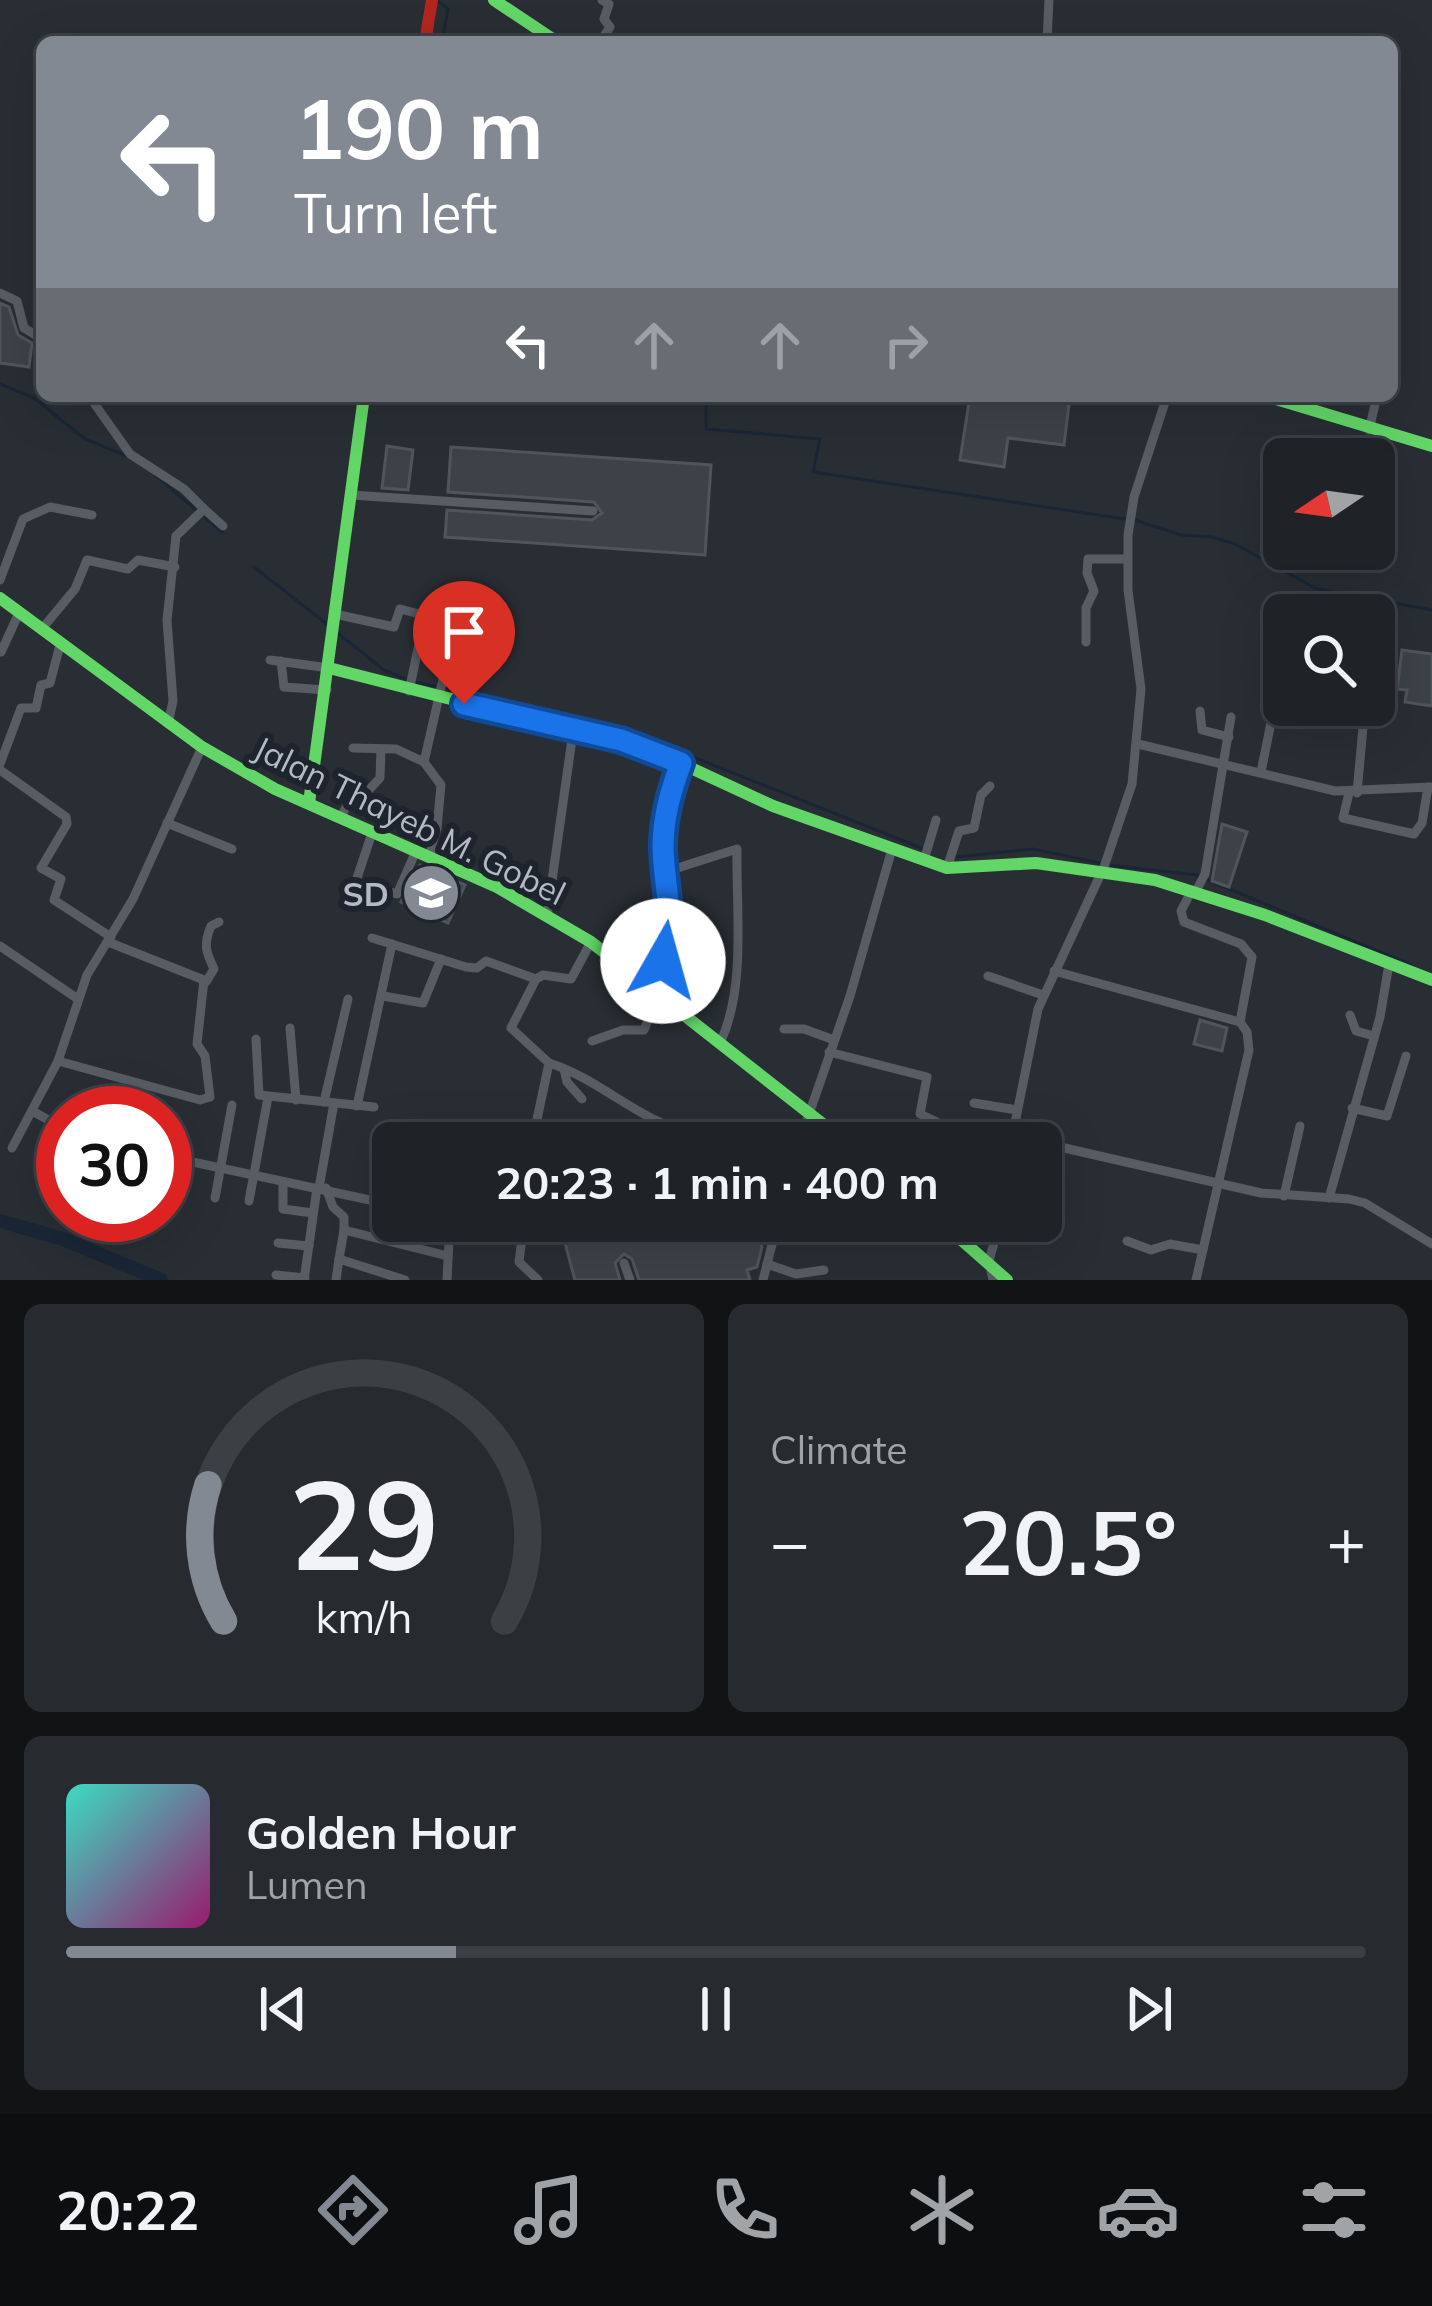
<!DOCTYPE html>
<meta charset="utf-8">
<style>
:root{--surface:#1f2227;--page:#272a2f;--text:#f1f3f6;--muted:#a1a4a7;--line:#3c3f44;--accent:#838992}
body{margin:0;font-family:Mulish,sans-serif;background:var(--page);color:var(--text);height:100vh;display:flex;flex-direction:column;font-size:45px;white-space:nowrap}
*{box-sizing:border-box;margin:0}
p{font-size:39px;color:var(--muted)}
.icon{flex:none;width:66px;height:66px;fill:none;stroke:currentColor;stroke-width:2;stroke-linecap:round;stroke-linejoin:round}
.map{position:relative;height:1280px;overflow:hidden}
.drawer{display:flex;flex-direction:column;gap:24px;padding:24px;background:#111315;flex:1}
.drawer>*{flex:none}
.guide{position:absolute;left:36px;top:36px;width:1362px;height:366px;border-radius:18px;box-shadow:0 12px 48px #0002,0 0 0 3px var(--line);background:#838992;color:#fff;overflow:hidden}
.needle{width:78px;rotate:257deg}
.tools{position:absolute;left:1263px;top:438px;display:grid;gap:24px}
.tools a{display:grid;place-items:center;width:132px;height:132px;border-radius:18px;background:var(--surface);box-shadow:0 12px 48px #0002,0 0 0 3px var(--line);font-size:60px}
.speed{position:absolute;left:36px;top:1086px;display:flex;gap:24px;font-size:60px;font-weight:700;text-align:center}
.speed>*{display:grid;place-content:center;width:156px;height:156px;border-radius:50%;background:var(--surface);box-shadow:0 12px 48px #0002,0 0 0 3px var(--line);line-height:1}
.speed .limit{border:18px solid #d22;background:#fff;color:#111}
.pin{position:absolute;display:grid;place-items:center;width:102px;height:102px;color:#fff;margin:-123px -51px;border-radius:50% 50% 50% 0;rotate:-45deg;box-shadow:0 0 12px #0007}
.pin .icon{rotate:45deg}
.me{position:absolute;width:132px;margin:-66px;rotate:7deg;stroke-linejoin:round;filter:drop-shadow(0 0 9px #0008)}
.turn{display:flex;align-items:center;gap:42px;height:252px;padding:0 60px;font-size:54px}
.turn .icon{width:156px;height:156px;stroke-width:2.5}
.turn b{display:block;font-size:84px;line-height:102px}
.lanes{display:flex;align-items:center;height:114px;padding:0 60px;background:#0003;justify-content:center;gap:60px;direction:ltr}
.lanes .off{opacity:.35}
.big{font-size:90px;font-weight:700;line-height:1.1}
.drawer .widget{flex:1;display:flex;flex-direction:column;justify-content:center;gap:18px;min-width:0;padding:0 42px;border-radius:18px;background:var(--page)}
.drawer .dial{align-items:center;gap:0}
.dial svg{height:312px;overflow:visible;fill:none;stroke:var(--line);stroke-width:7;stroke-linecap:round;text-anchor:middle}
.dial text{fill:var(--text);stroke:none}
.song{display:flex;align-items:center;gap:36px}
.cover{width:144px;height:144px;border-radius:18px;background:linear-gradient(135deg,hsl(170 70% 55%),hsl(320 70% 35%))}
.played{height:12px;border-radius:6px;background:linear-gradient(90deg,var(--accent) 30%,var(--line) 30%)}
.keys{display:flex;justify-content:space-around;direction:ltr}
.heat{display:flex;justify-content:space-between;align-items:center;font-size:66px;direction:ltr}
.drawer .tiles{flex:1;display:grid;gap:24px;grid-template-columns:1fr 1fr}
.widget:last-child{grid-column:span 2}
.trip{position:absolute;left:372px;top:1122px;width:690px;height:120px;border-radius:18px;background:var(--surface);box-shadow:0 12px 48px #0002,0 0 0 3px var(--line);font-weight:700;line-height:120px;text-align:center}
.dock{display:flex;height:192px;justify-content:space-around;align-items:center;background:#0c0e10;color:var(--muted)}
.dock .icon{width:84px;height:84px}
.dock .current{color:var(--accent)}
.dock b{font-size:54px;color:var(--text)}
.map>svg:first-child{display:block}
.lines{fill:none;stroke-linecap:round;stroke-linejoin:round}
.stream{stroke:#1a2636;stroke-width:3}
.river{stroke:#1a2636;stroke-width:14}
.building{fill:#3d4249;stroke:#51555b;stroke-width:3}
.street{stroke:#585c63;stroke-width:9}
.fast{stroke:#63d668;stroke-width:12}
.jam{stroke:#b3261e;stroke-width:12}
.route-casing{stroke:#114b97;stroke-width:30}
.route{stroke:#1a73e8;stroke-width:21}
.labels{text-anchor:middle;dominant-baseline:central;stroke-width:12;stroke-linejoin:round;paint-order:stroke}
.street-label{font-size:33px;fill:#b3bac5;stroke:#1d242e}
.poi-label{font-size:33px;font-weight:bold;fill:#b3bac5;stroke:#1d242e;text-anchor:end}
</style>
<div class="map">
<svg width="1432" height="1280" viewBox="0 0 1432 1280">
<rect width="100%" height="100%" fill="#292e34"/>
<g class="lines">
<!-- stream -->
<g class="stream">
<polyline points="438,1 448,9 442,42"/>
<polyline points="0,384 34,398 85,439 127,456"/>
<polyline points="706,396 706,429 820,439 813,472 1125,519"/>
<polyline points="155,475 222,532"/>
<polyline points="1135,520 1181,535 1213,537 1235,544 1317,589 1432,610"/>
<polyline points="254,567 328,625"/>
<polyline points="335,631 384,670 406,679"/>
<polyline points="415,682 435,686"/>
<polyline points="445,688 517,703 678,751 924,849"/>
<polyline points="956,857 1033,849 1100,863"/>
<polyline points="1109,865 1196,875 1411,965"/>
</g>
<!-- river -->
<polyline class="river" points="0,1221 63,1239 161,1280"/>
</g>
<!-- building -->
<g class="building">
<polygon points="0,303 9,307 18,335 32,343 29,367 0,363"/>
<polygon points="970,396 1070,396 1064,445 1008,438 1004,467 960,460"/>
<polygon points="387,446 413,450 408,490 382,488"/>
<polygon points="451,447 711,465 705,555 445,537 447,510 592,520 602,513 594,502 448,492"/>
<polygon points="1402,650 1432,654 1432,706 1405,702 1407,690 1397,689"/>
<polygon points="1222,824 1247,832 1229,887 1212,881"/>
<polygon points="420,865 465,885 448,923 401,902"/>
<polygon points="1200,1020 1227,1028 1222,1051 1194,1044"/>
<polygon points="559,1221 755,1221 762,1247 757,1267 747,1270 750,1280 639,1280 632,1259 624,1254 615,1263 620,1280 575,1280"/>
</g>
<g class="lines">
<!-- street -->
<g class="street">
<polyline points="600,42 610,27 604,19 609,4 602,0"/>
<polyline points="1047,42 1049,0"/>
<polyline points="0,293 17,301 24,328 42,339"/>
<polyline points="89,396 130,454 184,489 204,509 176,536 167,620 173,701 168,724"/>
<polyline points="1369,430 1377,396"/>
<polyline points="351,495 593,511"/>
<polyline points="204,509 223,526"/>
<polyline points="0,580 23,519 50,507 92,515"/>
<polyline points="335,614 394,627 400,609 431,617"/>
<polyline points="41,630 75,589 87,560 128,569 138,560 175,567"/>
<polyline points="1086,642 1086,608 1094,591 1087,573 1088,559 1127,559"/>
<polyline points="1,652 19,613"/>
<polyline points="270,660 329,668"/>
<polyline points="281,661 284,687 327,690"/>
<polyline points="409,691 419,644 429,631 433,611"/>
<polyline points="1200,711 1202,730 1229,737"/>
<polyline points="1138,744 1335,791 1432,787"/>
<polyline points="353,748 396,749 424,762"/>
<polyline points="0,764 21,708 36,708 41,685 50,683 60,645"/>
<polyline points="0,770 66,817 67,824 41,868 61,879 54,900 111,937"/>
<polyline points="1261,772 1277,693"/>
<polyline points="1349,793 1343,818 1414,834 1422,823 1428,787"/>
<polyline points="1357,793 1365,705"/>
<polyline points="341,817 353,793 366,793 380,778 381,749"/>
<polyline points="167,823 232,849"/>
<polyline points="372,833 357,878 359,883 397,894 416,851"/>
<polyline points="429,857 437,828 441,785 424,762 451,644"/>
<polyline points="924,860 936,820"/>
<polyline points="947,868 959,831 974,828 981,795 990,786"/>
<path d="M 665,872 L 737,849 C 736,909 746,986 721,1041"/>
<polyline points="1192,890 1181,911 1184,922 1241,944 1252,957 1240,1022 1247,1032 1249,1050 1196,1280"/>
<polyline points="1196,891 1205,874 1231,717"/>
<polyline points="547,916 573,732"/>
<polyline points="372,938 466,967 477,968 486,961 536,979 511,1028 549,1063 532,1143"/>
<polyline points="0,946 78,999"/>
<polyline points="1054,971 1240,1022"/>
<polyline points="988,976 1043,995"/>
<polyline points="536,979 543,975 571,979 591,942"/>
<path d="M 206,982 L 214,969 C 206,952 203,945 211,926 L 219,922"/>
<path d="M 653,987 C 681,927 664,906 663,847 C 663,817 671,790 681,763"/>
<polyline points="383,996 423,1003 441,959"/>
<polyline points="1350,1015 1356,1031 1374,1036"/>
<polyline points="290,1028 296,1100"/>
<polyline points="784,1029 804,1029 834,1040"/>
<polyline points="256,1039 259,1095 374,1107"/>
<polyline points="592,1041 623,1030 644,1030 660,992"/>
<polyline points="829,1052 927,1077 920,1114 937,1122 939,1135 1034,1141 1261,1193 1349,1199 1365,1203 1432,1244"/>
<polyline points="58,1061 200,1100 210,1097 205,1056 197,1044 204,980 108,942"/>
<path d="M 549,1063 C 603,1080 640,1124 697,1134"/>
<polyline points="564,1069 567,1082 582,1099"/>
<polyline points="324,1102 348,999"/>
<polyline points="974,1103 1017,1110"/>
<polyline points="357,1106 392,944"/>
<polyline points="1352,1108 1387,1116 1406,1056"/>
<polyline points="34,1112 63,1128"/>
<polyline points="420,1132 443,1136 452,1143"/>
<polyline points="799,1143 850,996 892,849"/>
<polyline points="1011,1143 1038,1009 1104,867 1132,784 1141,689 1128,590 1128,535 1134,497 1167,396"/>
<polyline points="12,1148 58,1061 87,975 133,899 202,747"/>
<polyline points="165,1156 393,1205"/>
<polyline points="283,1183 283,1209 313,1213"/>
<polyline points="319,1188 334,1103"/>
<polyline points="326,1188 333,1207 344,1217 344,1230"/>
<polyline points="1284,1196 1300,1126"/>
<polyline points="215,1198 232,1105"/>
<polyline points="1329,1198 1380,1017 1389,964"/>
<polyline points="249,1201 268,1097"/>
<polyline points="446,1221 450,1222 447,1280"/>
<polyline points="450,1222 524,1227"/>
<polyline points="524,1223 519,1262 538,1280"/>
<polyline points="1127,1241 1151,1250 1170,1244 1203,1250"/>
<polyline points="278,1243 309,1246"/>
<polyline points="339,1259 344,1230 448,1256"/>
<polyline points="624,1263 630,1280"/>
<polyline points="767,1264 796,1274 824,1270"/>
<polyline points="276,1275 305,1278"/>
<polyline points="304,1280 317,1188"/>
<polyline points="336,1280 339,1259 405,1280"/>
<polyline points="763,1280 778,1221"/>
<polyline points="993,1280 989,1261 1000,1221"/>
</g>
<!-- fast -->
<g class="fast">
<polyline points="494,0 557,42"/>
<polyline points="1266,396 1432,446"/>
<polyline points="0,598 202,747 275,789 497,887 591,942 847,1143"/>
<polyline points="329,668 652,750 773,806 947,868 1036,863 1155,880 1265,915 1432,980"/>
<polyline points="309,803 364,396"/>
<polyline points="940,1221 1007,1280"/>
</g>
<!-- jam -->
<polyline class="jam" points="425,42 432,0"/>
</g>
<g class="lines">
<defs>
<path id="route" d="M 464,704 L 621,740 L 681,763 C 671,790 663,817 663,847 C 664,888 676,920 663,961"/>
</defs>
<!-- route casing -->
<use href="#route" class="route-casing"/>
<!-- route -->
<use href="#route" class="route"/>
</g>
<!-- icons -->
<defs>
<symbol id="university-disc" viewBox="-11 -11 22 22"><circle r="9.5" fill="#838992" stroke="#1d242e"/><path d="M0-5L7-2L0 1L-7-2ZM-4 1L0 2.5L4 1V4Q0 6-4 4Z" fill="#fff"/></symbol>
</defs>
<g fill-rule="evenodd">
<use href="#university-disc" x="398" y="860" width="66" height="66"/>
</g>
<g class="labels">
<!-- street labels -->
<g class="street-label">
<text transform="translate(410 820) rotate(26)">Jalan Thayeb M. Gobel</text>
</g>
<!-- poi labels -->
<g class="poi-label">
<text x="389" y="893">SD</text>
</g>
</g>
</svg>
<div class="tools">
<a><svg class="needle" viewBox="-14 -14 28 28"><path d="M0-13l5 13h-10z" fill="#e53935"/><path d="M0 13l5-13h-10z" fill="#a1a4a7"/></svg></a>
<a><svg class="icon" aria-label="search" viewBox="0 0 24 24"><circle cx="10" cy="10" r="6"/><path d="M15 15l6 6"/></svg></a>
</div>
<div class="speed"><div class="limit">30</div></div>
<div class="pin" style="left:464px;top:704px;background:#d93025"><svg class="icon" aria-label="arrive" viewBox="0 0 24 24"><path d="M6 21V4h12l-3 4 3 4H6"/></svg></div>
<svg class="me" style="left:663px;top:961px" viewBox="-20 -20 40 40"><circle r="19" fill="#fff"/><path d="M0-13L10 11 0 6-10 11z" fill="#1a73e8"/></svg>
<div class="trip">20:23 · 1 min · 400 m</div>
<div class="guide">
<div class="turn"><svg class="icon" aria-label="left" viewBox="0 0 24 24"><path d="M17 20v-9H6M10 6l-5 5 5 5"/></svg><div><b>190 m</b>Turn left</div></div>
<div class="lanes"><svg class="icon" aria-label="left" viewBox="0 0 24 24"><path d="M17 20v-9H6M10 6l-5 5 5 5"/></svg><svg class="icon off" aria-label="ahead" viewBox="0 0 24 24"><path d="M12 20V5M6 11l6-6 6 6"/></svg><svg class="icon off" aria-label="ahead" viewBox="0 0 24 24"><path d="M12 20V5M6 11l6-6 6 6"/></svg><svg class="icon off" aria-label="right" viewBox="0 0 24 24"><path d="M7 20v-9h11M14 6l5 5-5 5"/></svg></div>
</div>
</div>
<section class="drawer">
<div class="tiles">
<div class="widget dial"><svg viewBox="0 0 100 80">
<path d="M14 69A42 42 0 1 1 86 69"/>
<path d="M14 69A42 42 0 0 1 10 34" stroke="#838992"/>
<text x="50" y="56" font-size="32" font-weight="700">29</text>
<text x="50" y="72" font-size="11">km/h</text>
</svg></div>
<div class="widget"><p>Climate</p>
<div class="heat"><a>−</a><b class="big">20.5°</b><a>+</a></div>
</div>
<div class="widget">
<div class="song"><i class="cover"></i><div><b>Golden Hour</b><p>Lumen</p></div></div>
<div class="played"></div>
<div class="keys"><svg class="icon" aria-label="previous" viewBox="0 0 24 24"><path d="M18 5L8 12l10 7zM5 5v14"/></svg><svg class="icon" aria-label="pause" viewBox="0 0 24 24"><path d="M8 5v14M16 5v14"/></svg><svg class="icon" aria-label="next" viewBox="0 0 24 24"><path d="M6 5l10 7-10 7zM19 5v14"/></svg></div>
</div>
</div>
</section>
<nav class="dock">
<b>20:22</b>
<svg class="icon current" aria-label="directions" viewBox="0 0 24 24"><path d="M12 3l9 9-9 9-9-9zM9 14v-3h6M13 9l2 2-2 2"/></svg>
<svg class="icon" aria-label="music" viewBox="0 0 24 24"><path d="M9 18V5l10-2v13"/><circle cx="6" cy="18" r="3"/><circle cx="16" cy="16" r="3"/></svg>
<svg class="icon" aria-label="phone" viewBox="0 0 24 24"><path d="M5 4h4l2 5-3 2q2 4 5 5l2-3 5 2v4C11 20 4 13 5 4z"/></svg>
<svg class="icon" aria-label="climate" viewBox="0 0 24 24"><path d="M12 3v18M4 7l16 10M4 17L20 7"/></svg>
<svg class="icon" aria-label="car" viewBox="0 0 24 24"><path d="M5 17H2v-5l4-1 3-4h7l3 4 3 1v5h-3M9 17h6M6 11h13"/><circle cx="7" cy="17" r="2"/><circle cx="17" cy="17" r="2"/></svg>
<svg class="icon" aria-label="filters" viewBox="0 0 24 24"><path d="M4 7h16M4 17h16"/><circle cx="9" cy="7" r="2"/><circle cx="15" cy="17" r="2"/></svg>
</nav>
